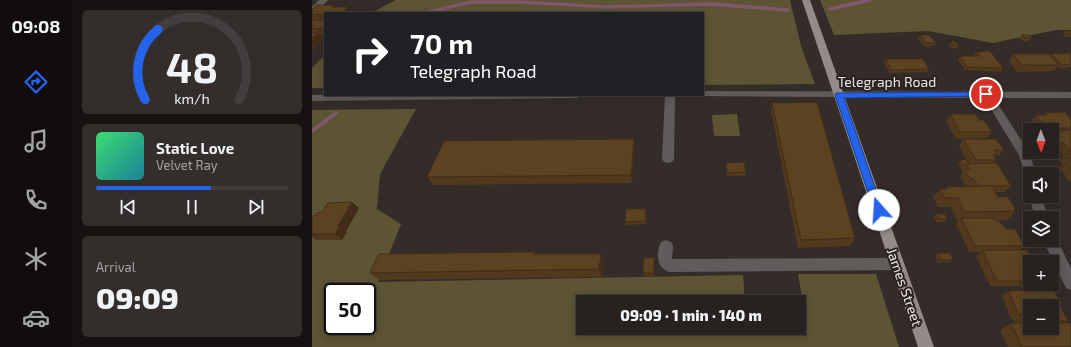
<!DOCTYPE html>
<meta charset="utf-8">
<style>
:root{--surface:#27211f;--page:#332e2c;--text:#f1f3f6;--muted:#a4a3a4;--line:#433e3d;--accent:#2563eb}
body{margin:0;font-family:"Exo 2",sans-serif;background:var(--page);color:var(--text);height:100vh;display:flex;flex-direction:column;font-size:15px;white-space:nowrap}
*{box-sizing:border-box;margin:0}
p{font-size:13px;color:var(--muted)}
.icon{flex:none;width:22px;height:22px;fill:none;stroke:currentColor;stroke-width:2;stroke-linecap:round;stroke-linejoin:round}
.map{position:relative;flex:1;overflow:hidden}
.panel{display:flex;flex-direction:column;gap:10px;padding:10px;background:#151211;width:240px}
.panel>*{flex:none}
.banner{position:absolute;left:12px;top:12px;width:380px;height:84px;border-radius:0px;box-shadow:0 2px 10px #0003,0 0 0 1px var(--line);background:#202124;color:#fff;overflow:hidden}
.needle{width:26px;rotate:179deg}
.controls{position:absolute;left:711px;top:123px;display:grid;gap:8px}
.controls a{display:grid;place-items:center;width:36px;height:36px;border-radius:0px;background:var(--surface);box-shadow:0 2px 10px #0003,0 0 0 1px var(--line);font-size:20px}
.speed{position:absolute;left:12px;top:283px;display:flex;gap:8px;font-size:20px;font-weight:700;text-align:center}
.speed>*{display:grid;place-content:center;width:52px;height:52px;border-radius:50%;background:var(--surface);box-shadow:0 2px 10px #0003,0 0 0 1px var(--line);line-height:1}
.speed .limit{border:2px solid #111;border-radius:6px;background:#fff;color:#111}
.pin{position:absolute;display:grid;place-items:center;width:34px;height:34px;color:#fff;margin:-17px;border:2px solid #fff;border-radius:50%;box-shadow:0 1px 4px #0007}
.me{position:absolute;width:44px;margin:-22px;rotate:341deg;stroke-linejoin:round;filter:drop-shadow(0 0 3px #0008)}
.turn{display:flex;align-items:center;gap:14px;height:84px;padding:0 20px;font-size:18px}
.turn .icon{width:52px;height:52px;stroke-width:2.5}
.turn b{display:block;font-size:28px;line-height:34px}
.big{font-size:30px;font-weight:800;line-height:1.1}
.panel .widget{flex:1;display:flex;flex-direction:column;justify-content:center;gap:6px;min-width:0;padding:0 14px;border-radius:6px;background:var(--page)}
.panel .dial{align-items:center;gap:0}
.dial svg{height:104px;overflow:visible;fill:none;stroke:var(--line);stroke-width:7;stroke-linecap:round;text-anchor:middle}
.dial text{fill:var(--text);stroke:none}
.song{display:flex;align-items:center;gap:12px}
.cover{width:48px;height:48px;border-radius:6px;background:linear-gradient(135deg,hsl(140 70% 55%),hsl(190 70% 35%))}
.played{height:4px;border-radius:2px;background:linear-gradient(90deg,var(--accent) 60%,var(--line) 60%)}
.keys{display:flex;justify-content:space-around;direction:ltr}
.trip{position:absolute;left:264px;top:295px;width:230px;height:40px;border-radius:0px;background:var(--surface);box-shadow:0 2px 10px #0003,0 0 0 1px var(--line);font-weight:800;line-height:40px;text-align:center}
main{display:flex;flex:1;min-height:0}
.tabs{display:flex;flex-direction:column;width:72px;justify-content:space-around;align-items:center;background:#100d0c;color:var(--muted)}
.tabs .icon{width:28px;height:28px}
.tabs .active{color:var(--accent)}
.tabs b{font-size:18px;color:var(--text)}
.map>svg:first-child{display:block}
.green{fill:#5c5433;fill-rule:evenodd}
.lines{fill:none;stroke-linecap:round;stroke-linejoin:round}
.stream-far1{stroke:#7f586b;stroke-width:3.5}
.stream{stroke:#7f586b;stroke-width:4}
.minor{fill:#615c5c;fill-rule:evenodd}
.major{fill:#938a8a;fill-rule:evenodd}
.wall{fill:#50391d;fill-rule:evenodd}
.shaded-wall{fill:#412e18}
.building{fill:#5d4222;stroke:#412e18}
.route{fill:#2563eb;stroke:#184099}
.labels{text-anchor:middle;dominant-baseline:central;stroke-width:4;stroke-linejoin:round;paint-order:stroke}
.street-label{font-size:14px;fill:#ebe6e4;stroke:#2a221f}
</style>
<main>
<nav class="tabs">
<b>09:08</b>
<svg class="icon active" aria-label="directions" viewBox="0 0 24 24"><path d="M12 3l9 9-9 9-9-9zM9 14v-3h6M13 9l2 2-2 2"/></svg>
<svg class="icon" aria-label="music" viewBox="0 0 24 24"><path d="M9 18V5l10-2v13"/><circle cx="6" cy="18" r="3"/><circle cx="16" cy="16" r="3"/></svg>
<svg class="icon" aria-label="phone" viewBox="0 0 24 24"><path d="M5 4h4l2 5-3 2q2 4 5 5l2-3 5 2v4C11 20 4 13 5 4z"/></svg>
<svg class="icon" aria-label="climate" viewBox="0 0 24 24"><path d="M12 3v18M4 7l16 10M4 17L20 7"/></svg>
<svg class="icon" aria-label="car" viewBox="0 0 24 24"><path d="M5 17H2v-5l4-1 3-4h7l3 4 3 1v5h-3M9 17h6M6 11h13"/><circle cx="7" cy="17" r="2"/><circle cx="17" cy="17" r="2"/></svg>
</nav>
<section class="panel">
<div class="widget dial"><svg viewBox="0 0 100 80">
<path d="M14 69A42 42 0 1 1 86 69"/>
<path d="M14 69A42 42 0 0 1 24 15" stroke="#2563eb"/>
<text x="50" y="56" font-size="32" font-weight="700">48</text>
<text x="50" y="72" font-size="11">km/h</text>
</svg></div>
<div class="widget">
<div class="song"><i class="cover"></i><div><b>Static Love</b><p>Velvet Ray</p></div></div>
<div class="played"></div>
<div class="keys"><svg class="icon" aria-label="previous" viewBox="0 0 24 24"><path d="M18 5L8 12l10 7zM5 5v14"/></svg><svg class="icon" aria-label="pause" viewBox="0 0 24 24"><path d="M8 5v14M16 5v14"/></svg><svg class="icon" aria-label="next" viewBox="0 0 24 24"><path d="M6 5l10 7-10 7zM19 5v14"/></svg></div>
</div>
<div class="widget"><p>Arrival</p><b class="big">09:09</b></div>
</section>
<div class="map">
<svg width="759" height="347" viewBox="0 0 759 347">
<rect width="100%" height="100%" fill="#342c29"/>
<!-- green -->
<g class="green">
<polygon points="84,0 478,0 489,46 503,84 391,85 391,13 59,13"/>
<polygon points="508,0 759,0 759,30 744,30 681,43 616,31 522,35"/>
<polygon points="13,55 13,88 0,88 0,68"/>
<path d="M 104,109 L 68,174 L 65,209 L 89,224 L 66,282 L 431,275 L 433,302 L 271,302 L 271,328 L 487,328 L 487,327 L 495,326 L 486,274 L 564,274 L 587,347 L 0,347 L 0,110 ZM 21,292 L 55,292 L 55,326 L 21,326 Z"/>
<polygon points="425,114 428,136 402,136 400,115"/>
</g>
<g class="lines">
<!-- stream-far1 -->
<g class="stream-far1">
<polyline points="518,9 558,0"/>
<polyline points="112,13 160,2 209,2 293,7 399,4 476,10"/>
</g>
<!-- stream -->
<polyline class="stream" points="0,131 24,113"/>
<!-- minor -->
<g class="minor">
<polygon points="7,0 16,0 3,14 0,14 0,7"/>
<polygon points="391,91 759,92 759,98 682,98 717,152 724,174 718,174 718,179 714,177 707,155 672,98 387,96 387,95 391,95"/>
<polygon points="0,95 270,95 265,98 0,101"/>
<polygon points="353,95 363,95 362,159 360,162 356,163 352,162 350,159"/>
<polygon points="718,194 718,196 729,196 737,218 723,218 717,196"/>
<polygon points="740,235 743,236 759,268 759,290 754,288 731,240 740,240"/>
<path d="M 354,240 L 359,242 L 361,246 L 360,259 L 585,258 L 590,259 L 592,264 L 590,269 L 585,270 L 357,272 C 344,268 344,253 349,242 Z"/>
</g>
<!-- major -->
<polygon class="major" points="490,0 498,0 622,347 606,347"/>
</g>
<!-- wall -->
<g class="wall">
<polygon points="0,9 13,13 13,35 8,35 11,39 2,49 0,49"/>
<polygon points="753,31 759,31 759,37 754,37 751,34"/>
<polygon points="608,35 624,43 622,46 613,47 606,39"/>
<polygon points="710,35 720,37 717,41 711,41 708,38"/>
<polygon points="638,43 647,44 646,47 643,49 637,46"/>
<polygon points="664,52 691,68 689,72 653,70 646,60 648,56 663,56 662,55"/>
<polygon points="759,53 759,67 748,69 746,66 742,71 705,72 697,61 701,54 738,55 739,54"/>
<polygon points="574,59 617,69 616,72 578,73 572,63"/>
<polygon points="460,103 543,238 538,246 486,248 459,112"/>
<polygon points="733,113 759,120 759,181 756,181 747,168 751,165 747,160 751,156 745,149 740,149 740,130 725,130 718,122 724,115 731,115"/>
<polygon points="638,114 667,120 680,132 675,138 644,139 634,121"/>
<path d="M 651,139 L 692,150 L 686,156 L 683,156 L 682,157 L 684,160 L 681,163 L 699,186 L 693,192 L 683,192 L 686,197 L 704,211 L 695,220 L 685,220 L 713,246 L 707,250 L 718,262 L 718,284 L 728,284 L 725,286 L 750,304 L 747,305 L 756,321 L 752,323 L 759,347 L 696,347 L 688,330 L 699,323 L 704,323 L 701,319 L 699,319 L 690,296 L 697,291 L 712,290 L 718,286 L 724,286 L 678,286 L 664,256 L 669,252 L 657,252 L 644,224 L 647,220 L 645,220 L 639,207 L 626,207 L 621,197 L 628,189 L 633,189 L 634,187 L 658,186 L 657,185 L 653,185 L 648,176 L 651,173 L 649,170 L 651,168 L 649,168 L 646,163 L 648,160 L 657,164 L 647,146 ZM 718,306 L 740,306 L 740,328 L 718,328 Z"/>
<polygon points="323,148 320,183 121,185 115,177"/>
<polygon points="414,163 434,172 433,176 415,176 414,166"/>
<polygon points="47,208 34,231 35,232 30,240 4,240 0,237 0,216 3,216 10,212"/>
<polygon points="334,212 334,224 314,225 313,222"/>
<polygon points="624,214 635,219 632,222 624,222 622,217"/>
<polygon points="222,252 224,254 292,261 290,277 67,280 58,273"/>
<polygon points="626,253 641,260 638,262 626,263 623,256"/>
<polygon points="342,257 342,276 332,276 331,273"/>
</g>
<!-- shaded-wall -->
<g class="shaded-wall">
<polygon points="36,7 40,13 31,13"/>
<polygon points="6,33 11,39 2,49 0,46 0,39"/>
<polygon points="322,139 323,148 320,183 319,175"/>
<polygon points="40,202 47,208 34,231 35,232 30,240 23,234 26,226"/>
<polygon points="289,254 292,261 290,277 287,269"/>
</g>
<!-- building -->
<g class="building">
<polygon points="5,5 22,5 20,7 36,7 31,13 13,13 13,14 0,15 0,9"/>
<polygon points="0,20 13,20 13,28 0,29"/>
<polygon points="753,31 759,31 759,34 757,34"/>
<polygon points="0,33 6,33 0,39"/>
<polygon points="608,35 617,35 624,43 614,43"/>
<polygon points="710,35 717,35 720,37 713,38"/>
<polygon points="641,41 647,44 645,46 638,43"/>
<polygon points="678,51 691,68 655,67 648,56 668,56 664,52"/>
<polygon points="759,53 759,64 750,65 739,54"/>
<polygon points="701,54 737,54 747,65 710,65"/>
<polygon points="574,59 611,59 617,69 579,70"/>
<polygon points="505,102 543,238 489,240 460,103"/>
<polygon points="753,112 759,120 759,128 734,128 724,115 735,115 733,113"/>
<polygon points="638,114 663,114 667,120 672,120 680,132 648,132"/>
<polygon points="759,130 759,150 757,150 751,142 745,143 740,136 740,131"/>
<polygon points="322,139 319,175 115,177 132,141"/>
<polygon points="651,139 684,139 692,150 682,150 685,154 681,154 684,160 664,160"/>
<polygon points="754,154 759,154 759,169 754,162 758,162 756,159 758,159"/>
<polygon points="654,159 657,164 654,164 653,165 651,165 648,160"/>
<polygon points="432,162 434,172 415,173 414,163"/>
<polygon points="685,163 699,186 666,186 662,179 658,179 653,170 658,170 654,164"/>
<polygon points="680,186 686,197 696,197 704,211 652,212 646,198 633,198 628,189 635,189 634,187"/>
<polygon points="40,202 26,226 28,226 23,234 0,234 0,216 3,216 5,213 10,212 16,203"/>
<polygon points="314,209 334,209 333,221 313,222"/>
<polygon points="624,214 633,214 635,219 626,219"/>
<polygon points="649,218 683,218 685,221 687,221 694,229 703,229 713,246 663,246"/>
<polygon points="670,250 715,250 722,262 718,262 718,281 685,281"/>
<polygon points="222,252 222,254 289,254 287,269 58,273 67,254"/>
<polygon points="626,253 638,253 641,260 629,260"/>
<polygon points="342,257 342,273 331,273 332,258"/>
<polygon points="718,286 739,286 750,304 747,304 756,321 740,321 740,306 718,306 718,321 712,321 709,314 706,314 697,291 720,290"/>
<polygon points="699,323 718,323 718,328 740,328 740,323 759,323 759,347 710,347"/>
</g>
<!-- route -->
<polygon class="route" points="674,92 677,93 677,96 532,98 571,210 570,213 563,213 523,95 524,93"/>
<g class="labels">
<!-- street labels -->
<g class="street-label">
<text x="575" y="81">Telegraph Road</text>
<text transform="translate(593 287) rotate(71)">James Street</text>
</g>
</g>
</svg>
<div class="controls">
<a><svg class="needle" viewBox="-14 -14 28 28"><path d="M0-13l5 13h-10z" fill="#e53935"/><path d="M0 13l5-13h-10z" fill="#a4a3a4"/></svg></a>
<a><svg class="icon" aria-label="sound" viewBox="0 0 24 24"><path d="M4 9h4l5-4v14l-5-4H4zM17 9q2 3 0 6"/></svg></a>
<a><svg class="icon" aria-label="layers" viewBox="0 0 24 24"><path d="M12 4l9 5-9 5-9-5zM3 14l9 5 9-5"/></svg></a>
<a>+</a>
<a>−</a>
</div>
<div class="speed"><div class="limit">50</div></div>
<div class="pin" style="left:674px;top:94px;background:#d93025"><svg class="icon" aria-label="arrive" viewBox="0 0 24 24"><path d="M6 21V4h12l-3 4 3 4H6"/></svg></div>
<svg class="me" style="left:567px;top:210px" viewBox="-20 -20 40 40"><circle r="19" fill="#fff"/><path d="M0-13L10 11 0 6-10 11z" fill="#2563eb"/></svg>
<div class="trip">09:09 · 1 min · 140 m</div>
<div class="banner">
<div class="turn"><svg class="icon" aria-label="right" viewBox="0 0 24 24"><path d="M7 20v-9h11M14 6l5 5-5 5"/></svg><div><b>70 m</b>Telegraph Road</div></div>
</div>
</div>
</main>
